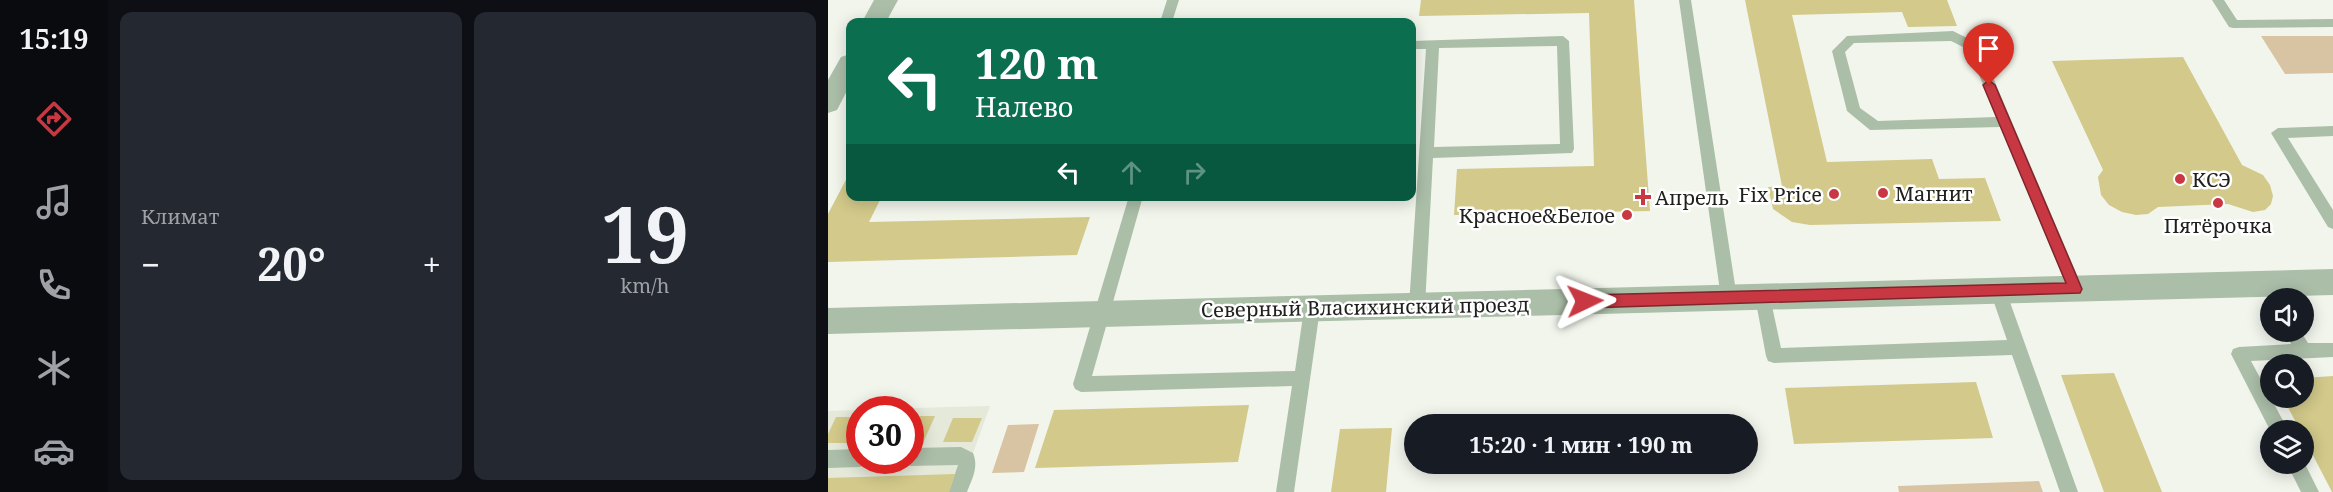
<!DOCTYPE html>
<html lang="ru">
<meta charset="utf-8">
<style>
:root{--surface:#171b24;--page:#242831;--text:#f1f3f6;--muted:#9ea1a6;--accent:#c83842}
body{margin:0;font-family:"Noto Serif",serif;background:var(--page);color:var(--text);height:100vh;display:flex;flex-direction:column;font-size:22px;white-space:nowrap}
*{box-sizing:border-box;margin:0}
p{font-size:20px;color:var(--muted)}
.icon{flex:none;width:33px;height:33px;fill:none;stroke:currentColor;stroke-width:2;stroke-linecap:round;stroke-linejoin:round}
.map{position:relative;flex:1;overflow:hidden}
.side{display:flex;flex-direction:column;gap:12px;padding:12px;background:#0d0f14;width:720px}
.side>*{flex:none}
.banner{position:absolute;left:18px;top:18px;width:570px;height:183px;border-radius:12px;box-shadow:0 3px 15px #0003;background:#0b6e4f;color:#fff;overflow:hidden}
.fabs{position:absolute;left:1432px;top:288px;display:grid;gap:12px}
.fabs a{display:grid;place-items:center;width:54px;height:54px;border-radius:50%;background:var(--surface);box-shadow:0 3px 15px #0003;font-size:30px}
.speed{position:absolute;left:18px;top:396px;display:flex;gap:12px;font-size:30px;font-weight:700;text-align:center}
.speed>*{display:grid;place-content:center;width:78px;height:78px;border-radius:50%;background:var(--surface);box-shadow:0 3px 15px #0003;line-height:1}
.speed .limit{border:9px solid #d22;background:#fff;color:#111}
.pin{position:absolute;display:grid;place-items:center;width:51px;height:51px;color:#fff;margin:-62px -26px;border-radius:50% 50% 50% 0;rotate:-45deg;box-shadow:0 0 6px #0007}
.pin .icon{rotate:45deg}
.me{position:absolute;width:66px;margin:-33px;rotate:88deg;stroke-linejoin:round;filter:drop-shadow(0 0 4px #0008)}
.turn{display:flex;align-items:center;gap:21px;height:126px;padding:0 30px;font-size:27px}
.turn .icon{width:78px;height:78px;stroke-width:2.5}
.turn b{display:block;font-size:42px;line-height:51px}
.lanes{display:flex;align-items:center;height:57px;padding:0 30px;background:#0003;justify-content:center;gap:30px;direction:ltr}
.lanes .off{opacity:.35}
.big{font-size:45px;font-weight:700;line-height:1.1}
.side .tile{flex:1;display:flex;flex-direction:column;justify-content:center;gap:9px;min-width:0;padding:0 21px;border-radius:12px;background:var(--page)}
.side .dial{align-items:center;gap:0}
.dial b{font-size:78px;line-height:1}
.heat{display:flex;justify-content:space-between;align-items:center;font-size:33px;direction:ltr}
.side .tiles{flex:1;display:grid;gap:12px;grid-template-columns:repeat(2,1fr)}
.trip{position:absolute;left:576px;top:414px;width:354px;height:60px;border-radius:30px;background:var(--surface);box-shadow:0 3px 15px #0003;font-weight:700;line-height:60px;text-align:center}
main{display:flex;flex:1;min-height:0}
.tab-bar{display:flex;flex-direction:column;width:108px;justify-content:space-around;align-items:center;background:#090b0e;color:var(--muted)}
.tab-bar .icon{width:42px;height:42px}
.tab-bar .current{color:var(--accent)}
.tab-bar b{font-size:27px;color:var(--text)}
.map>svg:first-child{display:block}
.built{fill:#e4e9d9}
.green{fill:#d8c4a2}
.building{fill:#d2c98a}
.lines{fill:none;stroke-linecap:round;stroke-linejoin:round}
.service{fill:#abbea8;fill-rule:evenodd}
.minor{fill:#abbea8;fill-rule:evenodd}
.route{fill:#c83842;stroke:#82242b;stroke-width:1.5}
.poi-dot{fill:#c83842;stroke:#fff;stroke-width:2}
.labels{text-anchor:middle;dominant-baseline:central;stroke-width:5;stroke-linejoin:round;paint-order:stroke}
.poi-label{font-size:20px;fill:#20211e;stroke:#fff;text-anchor:start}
.street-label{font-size:20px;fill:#20211e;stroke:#fff}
</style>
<main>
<nav class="tab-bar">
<b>15:19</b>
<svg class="icon current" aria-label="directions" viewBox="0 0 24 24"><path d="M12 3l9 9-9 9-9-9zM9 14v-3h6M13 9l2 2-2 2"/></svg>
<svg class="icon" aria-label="music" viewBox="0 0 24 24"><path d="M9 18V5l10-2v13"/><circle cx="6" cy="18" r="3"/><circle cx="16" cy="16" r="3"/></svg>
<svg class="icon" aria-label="phone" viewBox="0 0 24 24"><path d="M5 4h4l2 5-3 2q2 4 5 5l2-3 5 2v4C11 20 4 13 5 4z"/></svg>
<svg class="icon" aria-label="climate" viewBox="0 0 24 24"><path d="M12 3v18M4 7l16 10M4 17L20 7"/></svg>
<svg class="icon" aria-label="car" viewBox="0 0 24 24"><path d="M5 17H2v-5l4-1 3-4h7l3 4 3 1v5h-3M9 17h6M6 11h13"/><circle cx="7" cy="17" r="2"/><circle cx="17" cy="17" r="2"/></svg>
</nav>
<section class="side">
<div class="tiles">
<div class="tile"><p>Климат</p>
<div class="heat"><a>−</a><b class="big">20°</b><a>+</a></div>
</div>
<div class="tile dial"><b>19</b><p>km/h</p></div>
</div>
</section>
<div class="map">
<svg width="1505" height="492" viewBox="0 0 1505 492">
<rect width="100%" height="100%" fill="#f2f5ec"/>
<!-- built -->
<polygon class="built" points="162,406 131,492 0,492 0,411 31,410 32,460 82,460 82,410 47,409"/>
<!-- green -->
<g class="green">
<polygon points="1433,36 1505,36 1505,73 1457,74"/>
<polygon points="211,424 196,472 164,473 180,425"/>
<polygon points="1211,481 1215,492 1071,492 1070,486"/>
</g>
<!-- building -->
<g class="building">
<polygon points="593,0 806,0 822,211 626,215 629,169 766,166 761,13 591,16"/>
<polygon points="917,0 1119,0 1129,26 1080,27 1074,12 964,15 999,162 1104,159 1111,179 1157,178 1173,221 982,225 964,222 945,209 940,187 954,186"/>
<polygon points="1355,57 1414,165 1435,175 1442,185 1445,196 1443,204 1437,210 1425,212 1400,204 1330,207 1320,214 1308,215 1294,212 1281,205 1273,195 1270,177 1275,170 1224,61"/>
<polygon points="22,172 22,196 54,196 41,222 262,217 249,255 0,262 0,214"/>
<polygon points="1286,373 1334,492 1276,492 1233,375"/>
<polygon points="1505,376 1505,492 1504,492 1476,438 1476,430 1472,430 1455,398 1476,398 1476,378"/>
<polygon points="1148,382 1165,438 966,444 957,388"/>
<polygon points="421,405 410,462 207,468 226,410"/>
<polygon points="82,416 107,416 95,443 82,443"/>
<polygon points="8,417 32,417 32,443 0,443 0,434"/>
<polygon points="125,418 154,418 144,442 115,442"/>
<polygon points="564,428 558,492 503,492 512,429"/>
<polygon points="127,474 121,492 0,492 0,478"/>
</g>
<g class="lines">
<!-- service -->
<g class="service">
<polygon points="339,0 351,0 344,22 332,22"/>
<polygon points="851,0 863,0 909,298 907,303 901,305 895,303 893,298"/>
<polygon points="1384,0 1396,0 1409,20 1505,19 1505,27 1405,28 1401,27"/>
<path d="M 1125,31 L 1151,44 L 1152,47 L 1255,289 L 1252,294 L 1247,296 L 1242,294 L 1173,127 L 1042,130 L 1019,111 L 1004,51 L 1019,36 ZM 1123,41 L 1141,50 L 1168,117 L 1050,121 L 1032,108 L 1017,52 L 1026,43 Z"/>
<path d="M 735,36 L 741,41 L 746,149 L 744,153 L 605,158 L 597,306 L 595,311 L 589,313 L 583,311 L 581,306 L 598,49 L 584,49 L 584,41 ZM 729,46 L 732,144 L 606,147 L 611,48 Z"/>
<polygon points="1505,126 1505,136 1460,138 1505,210 1505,229 1500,227 1443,133 1450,128"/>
<polygon points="301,196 315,196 264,376 467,371 476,309 478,304 484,302 490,304 492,309 466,492 448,492 464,386 253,392 247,389 245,384"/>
<polygon points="1170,284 1175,286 1178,291 1250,492 1232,492 1184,355 946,363 940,361 938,356 927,297 929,292 935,290 941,292 953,348 1179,340 1162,291 1165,286"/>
<polygon points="1457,332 1473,332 1480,343 1505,343 1505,357 1423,361 1460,430 1443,432 1403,354 1405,349 1411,347 1463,344"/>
<path d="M 133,447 L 145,453 C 151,467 144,479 139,492 L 121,492 L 130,465 L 82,466 L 75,460 L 82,460 L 82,448 Z"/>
<polygon points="32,449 32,460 40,460 38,464 32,467 0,468 0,450"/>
<polygon points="1476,462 1491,492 1473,492 1459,464 1476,464"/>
</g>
<!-- minor -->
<g class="minor">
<polygon points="46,0 70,0 58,22 34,22"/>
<polygon points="22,54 22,85 9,110 0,113 0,80 13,57"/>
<polygon points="1505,269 1505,295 0,334 0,308"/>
</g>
</g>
<!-- route -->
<polygon class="route" points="1161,80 1167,85 1254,289 1252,293 757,308 752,306 749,301 752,297 757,295 1238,283 1155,85"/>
<!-- markers -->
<g class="poi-dot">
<circle cx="1352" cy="179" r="6"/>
<circle cx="1055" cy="193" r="6"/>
<circle cx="1006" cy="194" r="6"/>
<path d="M812 188h6v6h6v6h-6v6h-6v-6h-6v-6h6z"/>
<circle cx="1390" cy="203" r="6"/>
<circle cx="799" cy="215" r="6"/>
</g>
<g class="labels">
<!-- poi labels -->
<g class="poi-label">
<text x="1364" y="179">КСЭ</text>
<text x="1067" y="193">Магнит</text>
<text x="994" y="194" text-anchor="end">Fix Price</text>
<text x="827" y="197">Апрель</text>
<text x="787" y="215" text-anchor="end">Красное&amp;Белое</text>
<text x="1390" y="225" text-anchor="middle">Пятёрочка</text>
</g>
<!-- street labels -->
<g class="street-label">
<text transform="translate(537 307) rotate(-1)">Северный Власихинский проезд</text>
</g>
</g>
</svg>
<div class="fabs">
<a><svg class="icon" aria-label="sound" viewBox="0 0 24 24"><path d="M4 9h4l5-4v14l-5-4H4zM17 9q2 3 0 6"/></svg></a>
<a><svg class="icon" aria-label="search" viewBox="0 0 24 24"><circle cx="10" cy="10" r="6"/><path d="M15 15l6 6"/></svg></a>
<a><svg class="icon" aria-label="layers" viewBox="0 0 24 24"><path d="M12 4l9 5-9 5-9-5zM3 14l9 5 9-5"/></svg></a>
</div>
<div class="speed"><div class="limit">30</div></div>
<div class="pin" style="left:1161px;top:85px;background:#d93025"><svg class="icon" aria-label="arrive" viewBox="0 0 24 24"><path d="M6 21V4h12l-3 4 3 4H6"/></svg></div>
<svg class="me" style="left:757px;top:301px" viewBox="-20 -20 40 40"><path d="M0-17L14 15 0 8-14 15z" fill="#c83842" stroke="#fff" stroke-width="4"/></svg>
<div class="trip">15:20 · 1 мин · 190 m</div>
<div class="banner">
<div class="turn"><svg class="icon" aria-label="left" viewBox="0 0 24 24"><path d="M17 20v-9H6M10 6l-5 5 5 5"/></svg><div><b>120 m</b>Налево</div></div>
<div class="lanes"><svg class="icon" aria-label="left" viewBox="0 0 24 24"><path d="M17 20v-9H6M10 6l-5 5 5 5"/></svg><svg class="icon off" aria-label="ahead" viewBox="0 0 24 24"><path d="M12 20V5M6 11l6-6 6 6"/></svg><svg class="icon off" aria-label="right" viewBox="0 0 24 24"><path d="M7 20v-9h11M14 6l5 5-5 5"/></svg></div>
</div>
</div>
</main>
